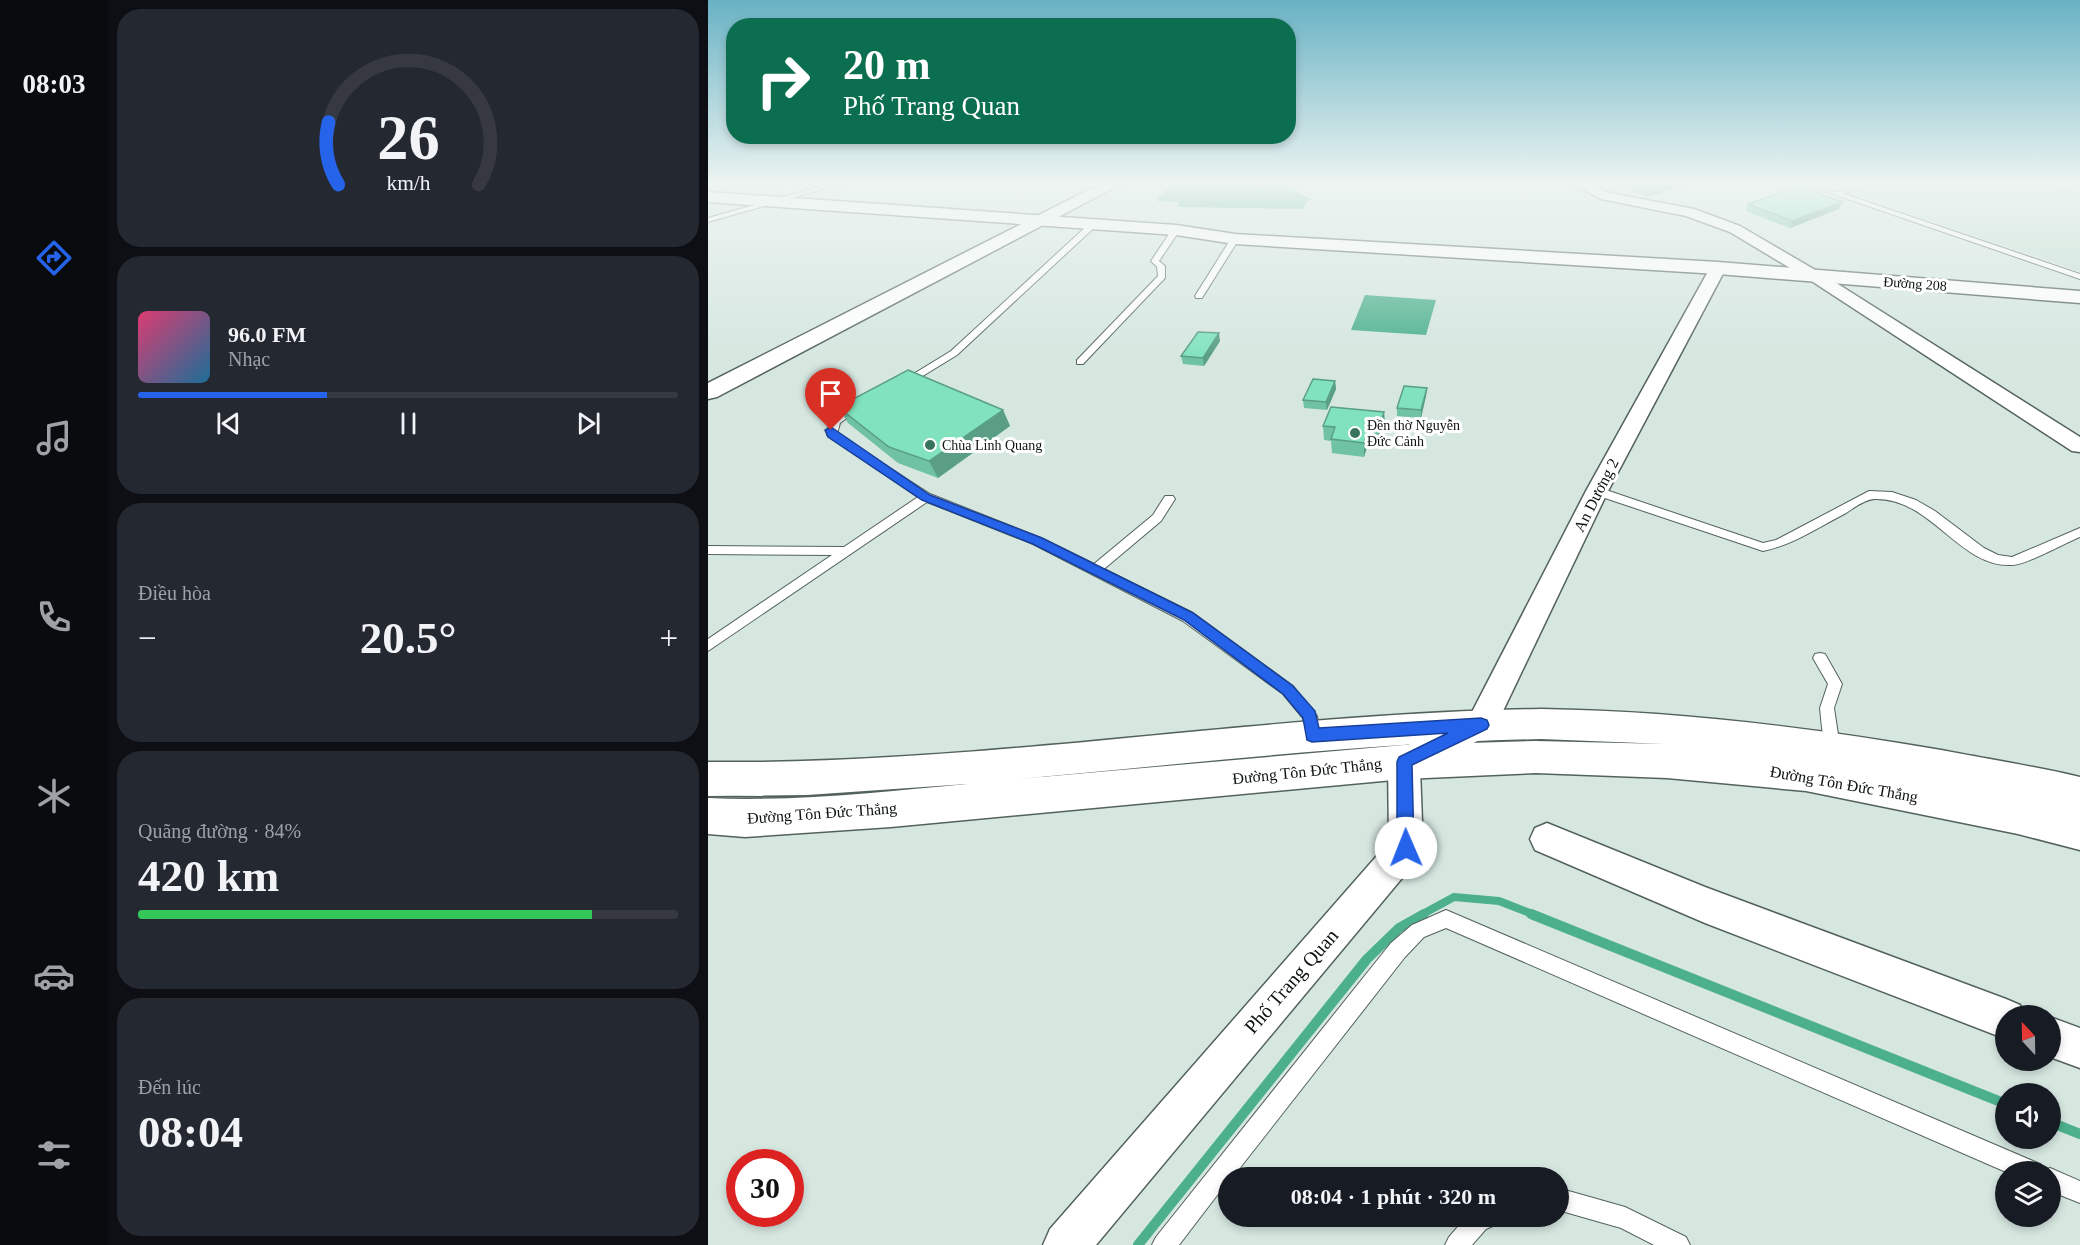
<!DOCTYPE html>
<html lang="vi">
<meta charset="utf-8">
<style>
:root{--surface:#171b24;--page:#242831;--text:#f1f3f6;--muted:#9ea1a6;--line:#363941;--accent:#2563eb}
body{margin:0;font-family:"Times New Roman",serif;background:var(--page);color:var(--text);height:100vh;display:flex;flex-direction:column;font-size:22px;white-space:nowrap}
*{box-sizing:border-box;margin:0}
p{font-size:20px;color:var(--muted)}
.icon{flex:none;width:33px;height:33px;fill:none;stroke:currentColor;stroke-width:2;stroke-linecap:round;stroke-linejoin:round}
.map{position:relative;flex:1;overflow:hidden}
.panel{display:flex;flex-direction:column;gap:9px;padding:9px;background:#0d0f14;width:600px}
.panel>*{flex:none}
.top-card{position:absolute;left:18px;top:18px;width:570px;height:126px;border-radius:24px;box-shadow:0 3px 9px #0003;background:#0b6e4f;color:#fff;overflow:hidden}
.needle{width:39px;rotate:338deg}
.fabs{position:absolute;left:1287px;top:1005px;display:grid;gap:12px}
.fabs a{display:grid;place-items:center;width:66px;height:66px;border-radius:50%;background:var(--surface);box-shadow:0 3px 9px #0003;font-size:30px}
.speed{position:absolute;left:18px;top:1149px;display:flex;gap:12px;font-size:30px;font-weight:700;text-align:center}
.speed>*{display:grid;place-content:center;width:78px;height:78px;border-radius:50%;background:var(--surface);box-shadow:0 3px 9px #0003;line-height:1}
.speed .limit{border:9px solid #d22;background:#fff;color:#111}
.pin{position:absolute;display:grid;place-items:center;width:51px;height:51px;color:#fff;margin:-62px -26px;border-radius:50% 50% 50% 0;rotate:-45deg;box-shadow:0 0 6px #0007}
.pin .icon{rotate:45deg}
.me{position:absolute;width:66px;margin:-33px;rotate:359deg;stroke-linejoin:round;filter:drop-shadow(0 0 4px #0008)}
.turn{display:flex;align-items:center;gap:21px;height:126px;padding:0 18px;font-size:27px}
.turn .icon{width:78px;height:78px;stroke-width:2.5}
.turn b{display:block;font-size:42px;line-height:51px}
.big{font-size:45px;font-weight:600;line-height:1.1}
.panel .tile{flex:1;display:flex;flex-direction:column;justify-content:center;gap:9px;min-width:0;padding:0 21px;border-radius:24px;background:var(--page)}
.panel .dial{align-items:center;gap:0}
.dial svg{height:156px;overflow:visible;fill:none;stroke:var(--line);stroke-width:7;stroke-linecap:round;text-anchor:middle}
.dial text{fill:var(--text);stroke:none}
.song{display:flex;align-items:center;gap:18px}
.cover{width:72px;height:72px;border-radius:9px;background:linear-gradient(135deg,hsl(340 70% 55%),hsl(200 70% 35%))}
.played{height:6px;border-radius:3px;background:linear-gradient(90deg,var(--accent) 35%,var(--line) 35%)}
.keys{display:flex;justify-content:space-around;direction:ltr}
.heat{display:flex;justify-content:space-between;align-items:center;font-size:33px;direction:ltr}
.charge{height:9px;border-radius:4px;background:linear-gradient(90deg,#34c759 84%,var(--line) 0)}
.trip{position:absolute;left:510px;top:1167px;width:351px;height:60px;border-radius:30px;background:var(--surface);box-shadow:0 3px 9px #0003;font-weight:600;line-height:60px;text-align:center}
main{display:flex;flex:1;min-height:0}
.dock{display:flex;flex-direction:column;width:108px;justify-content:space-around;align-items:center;background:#090b0e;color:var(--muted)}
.dock .icon{width:42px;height:42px}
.dock .selected{color:var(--accent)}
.dock b{font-size:27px;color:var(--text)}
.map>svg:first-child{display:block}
.built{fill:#c5dfd4}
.water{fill:#4cb08d}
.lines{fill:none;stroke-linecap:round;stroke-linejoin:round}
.stream-far1{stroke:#4cb08d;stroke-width:8}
.stream{stroke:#4cb08d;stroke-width:10}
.lane-casing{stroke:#54625c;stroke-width:2}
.street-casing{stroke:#54625c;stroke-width:3}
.secondary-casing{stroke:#54625c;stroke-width:3}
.primary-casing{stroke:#54625c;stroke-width:3}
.lane{fill:#fff;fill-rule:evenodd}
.street{fill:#fff;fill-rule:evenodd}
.secondary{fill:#fff;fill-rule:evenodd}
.primary{fill:#fff;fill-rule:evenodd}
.wall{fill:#6fc3a3}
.shaded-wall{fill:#5a9f85}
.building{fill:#81e3be;stroke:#5a9f85;stroke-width:1.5}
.route{fill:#2563eb;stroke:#184099;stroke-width:1.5}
.poi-dot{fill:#37735d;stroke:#fff;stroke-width:2}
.labels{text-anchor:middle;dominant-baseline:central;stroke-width:6;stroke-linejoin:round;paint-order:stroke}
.far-street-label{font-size:14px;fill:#0d1310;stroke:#fff}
.far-poi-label{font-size:14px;fill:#0d1310;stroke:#fff;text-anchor:start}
.street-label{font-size:16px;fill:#0d1310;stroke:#fff}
.near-street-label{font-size:20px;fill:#0d1310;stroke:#fff}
</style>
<main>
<nav class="dock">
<b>08:03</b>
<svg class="icon selected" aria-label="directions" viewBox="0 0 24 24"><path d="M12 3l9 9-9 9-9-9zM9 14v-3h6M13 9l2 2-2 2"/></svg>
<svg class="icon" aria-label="music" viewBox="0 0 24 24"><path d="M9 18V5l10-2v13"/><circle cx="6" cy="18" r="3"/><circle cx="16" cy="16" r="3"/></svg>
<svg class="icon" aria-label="phone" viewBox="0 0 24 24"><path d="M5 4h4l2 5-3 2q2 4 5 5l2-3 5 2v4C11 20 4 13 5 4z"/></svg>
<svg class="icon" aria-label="climate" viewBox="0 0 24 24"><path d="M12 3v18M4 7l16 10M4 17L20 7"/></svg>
<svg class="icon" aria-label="car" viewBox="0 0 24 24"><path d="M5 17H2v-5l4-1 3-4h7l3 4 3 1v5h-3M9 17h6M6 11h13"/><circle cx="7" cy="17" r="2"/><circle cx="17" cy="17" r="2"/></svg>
<svg class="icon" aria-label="filters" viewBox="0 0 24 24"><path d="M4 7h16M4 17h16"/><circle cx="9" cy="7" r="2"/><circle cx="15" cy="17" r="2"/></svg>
</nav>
<section class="panel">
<div class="tile dial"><svg viewBox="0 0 100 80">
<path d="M14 69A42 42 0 1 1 86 69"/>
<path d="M14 69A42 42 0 0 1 9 37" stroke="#2563eb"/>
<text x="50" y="56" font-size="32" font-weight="700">26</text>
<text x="50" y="72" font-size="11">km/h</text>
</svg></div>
<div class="tile">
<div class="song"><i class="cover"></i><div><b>96.0 FM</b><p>Nhạc</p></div></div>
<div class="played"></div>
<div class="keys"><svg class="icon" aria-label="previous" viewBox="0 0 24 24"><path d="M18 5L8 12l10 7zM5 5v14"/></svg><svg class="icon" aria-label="pause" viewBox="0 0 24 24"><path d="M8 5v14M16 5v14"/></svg><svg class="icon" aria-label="next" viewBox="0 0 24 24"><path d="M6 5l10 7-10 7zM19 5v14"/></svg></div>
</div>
<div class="tile"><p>Điều hòa</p>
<div class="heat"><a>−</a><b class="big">20.5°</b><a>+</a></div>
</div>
<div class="tile"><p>Quãng đường · 84%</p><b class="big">420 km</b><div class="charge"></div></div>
<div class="tile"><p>Đến lúc</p><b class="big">08:04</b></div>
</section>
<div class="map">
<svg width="1372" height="1245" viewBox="0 0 1372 1245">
<rect width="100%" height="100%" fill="#d6e7e0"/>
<!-- built -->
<g class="built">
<polygon points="0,184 71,184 51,195 0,191"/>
<polygon points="1166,184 1342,184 1372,192 1372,271 1140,193"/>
</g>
<!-- water -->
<g class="water">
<polygon points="463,184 540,184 544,186 575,184 605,200 599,201 595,209 469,207 471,202 448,201"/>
<polygon points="657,295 728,300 718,335 643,330"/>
</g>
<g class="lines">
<!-- stream-far1 -->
<polyline class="stream-far1" points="713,915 746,897 791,901 827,915"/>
<!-- stream -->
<g class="stream">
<polyline points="823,914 1298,1104"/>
<polyline points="1342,1122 1372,1134"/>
<polyline points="430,1245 659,959 691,928 716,914"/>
</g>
<defs>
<g id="lane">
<polygon points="121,184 132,184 0,222 0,218"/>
<path d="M 1096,184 C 1108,184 1117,191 1129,192 C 1139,192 1150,184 1161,184 L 1136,194 L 1372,274 L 1372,279 Z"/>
<polygon points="382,223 389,225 249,355 200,385 194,385 194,381 243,351"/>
<polygon points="465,228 472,230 451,261 457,266 457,278 375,364 369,364 369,360 450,276 449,267 443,261"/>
<polygon points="524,237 531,239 494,298 488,298 487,296"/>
<path d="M 150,403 L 155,406 L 132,423 L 129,434 L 222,494 L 333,538 L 386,564 L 445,515 L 457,496 L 465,496 L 467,499 L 453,521 L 396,569 L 485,613 L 585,686 L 609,716 L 612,735 L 609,740 L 604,741 L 599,740 L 595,718 L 575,694 L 475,621 L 325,544 L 219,502 L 0,651 L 0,639 L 124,555 L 0,554 L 0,546 L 136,547 L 210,497 L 119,435 C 118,418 135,408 150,403 Z"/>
<path d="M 889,487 L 1055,543 L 1068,540 L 1161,491 L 1184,492 L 1208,500 L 1227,511 L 1276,548 L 1290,555 L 1304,557 L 1372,528 L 1372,537 C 1357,543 1318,565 1304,565 C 1251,568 1224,498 1167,499 C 1157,499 1146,508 1138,513 C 1111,527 1085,545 1055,551 L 885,494 L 883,491 Z"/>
<polygon points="1112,653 1117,654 1134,684 1126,708 1132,748 1129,753 1124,755 1119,753 1116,748 1112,708 1120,684 1105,658 1107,654"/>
<polygon points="738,910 1332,1164 1335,1171 1342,1168 1372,1181 1372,1203 1342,1191 1342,1172 1298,1172 738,928 716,937 697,957 524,1178 520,1178 520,1181 471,1245 444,1245 448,1237 683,943 704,925"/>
<polygon points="850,1188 917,1207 978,1237 982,1245 946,1245 913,1228 850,1210"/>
<polygon points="759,1216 792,1216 789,1224 778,1229 764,1245 737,1245 741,1237"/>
</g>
<g id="street">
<polygon points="866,184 883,184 902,193 986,209 1032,226 1114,274 1372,437 1372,452 1364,451 1102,280 1022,232 978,216 893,199"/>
<polygon points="1010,263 1018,268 900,491 784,734 712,769 715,848 710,859 388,1245 335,1245 342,1229 681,842 680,762 685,752 762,716 878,491 1002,268"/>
<polygon points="839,823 997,887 1298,999 1312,1005 1316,1016 1298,1016 1298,1039 997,923 827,850 822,839 827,828"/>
<polygon points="1342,1017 1372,1028 1372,1068 1342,1057"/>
</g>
<g id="secondary">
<polygon points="0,192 468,225 527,234 1010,262 1372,291 1372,303 1010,274 527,244 468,235 0,202"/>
<path d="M 833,709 C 968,711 1100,727 1233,750 C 1279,759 1326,766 1372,777 L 1372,850 L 1310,834 L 1098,791 L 959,778 L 828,773 L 696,779 L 183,827 L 37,837 L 0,834 L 0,798 C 86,802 173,792 259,784 L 99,795 L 0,796 L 0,762 C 279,765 555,713 833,709 ZM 833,739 L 957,744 L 828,741 L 696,745 L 277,782 C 462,766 647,743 833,739 Z"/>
</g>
<polygon id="primary" points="392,184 413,184 9,397 0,399 0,383"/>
</defs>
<!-- lane casing -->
<use href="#lane" class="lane-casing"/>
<!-- street casing -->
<use href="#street" class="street-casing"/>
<!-- secondary casing -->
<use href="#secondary" class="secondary-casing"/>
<!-- primary casing -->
<use href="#primary" class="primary-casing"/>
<!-- lane -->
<use href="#lane" class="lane"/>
<!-- street -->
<use href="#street" class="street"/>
<!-- secondary -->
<use href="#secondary" class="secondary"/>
<!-- primary -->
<use href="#primary" class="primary"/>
</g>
<!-- wall -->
<g class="wall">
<polygon points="911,184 982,184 939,197"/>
<polygon points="1040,204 1131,209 1082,228 1038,211"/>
<polygon points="512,341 496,366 475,364 473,356"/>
<polygon points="627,381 628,389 619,410 596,408 595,400"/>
<polygon points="719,388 718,396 713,418 689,416 689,408"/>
<polygon points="130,407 295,410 302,426 230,478 190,463 140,423"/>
<polygon points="676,412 677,426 670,445 660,444 656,457 624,453 623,441 616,440 615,426"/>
</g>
<!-- shaded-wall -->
<g class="shaded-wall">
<polygon points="946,184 982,184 939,197 942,185"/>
<polygon points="1134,202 1131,209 1082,228 1084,221"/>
<polygon points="511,333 512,341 496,366 495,358"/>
<polygon points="627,381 628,389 619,410 618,402"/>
<polygon points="719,388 718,396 713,418 713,410"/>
<polygon points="295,410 302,426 230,478 221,461"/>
<polygon points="676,412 677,426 670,445 670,431"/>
<polygon points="660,430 660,444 656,457 656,443"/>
</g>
<!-- building -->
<g class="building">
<polygon points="1091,186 1134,202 1084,221 1040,204"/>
<polygon points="490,332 511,333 495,358 473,356"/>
<polygon points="200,370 295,410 221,461 181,447 130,407"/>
<polygon points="605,379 627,381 618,402 595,400"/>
<polygon points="696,386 719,388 713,410 689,408"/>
<polygon points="623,407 676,412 670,431 660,430 656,443 623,439 627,427 615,426"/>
</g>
<!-- sky -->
<linearGradient id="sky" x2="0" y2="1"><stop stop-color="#69b2c4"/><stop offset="0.51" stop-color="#edf4f1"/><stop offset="1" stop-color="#edf4f1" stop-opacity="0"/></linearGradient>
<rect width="1372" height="359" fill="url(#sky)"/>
<!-- route -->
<polygon class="route" points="123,427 222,495 334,538 485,613 585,686 607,711 611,728 773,718 779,720 781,725 779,729 704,765 706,848 704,854 698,856 692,854 689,848 689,762 691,757 740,733 604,742 599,740 595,718 575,694 476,620 325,544 214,500 120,437 117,430"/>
<!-- markers -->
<g class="poi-dot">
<circle cx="647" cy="433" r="6"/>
<circle cx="222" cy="445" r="6"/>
</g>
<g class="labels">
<!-- far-street labels -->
<g class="far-street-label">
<text transform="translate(1207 284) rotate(4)">Đường 208</text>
</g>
<!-- far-poi labels -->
<g class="far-poi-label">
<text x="659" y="425">Đền thờ Nguyễn<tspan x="659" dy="16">Đức Cảnh</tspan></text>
<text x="234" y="445">Chùa Linh Quang</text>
</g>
<!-- street labels -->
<g class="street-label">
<text transform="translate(888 495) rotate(-63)">An Dương 2</text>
<text transform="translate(599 771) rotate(-6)">Đường Tôn Đức Thắng</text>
<text transform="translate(1136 784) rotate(10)">Đường Tôn Đức Thắng</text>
<text transform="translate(114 813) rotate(-4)">Đường Tôn Đức Thắng</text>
</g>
<!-- near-street labels -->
<g class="near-street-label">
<text transform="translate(583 981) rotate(-49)">Phố Trang Quan</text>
</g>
</g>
</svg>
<div class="fabs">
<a><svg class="needle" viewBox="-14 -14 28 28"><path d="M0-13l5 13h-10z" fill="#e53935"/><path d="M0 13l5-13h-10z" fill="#9ea1a6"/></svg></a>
<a><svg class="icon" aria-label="sound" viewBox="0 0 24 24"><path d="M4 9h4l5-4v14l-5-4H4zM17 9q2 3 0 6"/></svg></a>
<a><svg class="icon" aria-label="layers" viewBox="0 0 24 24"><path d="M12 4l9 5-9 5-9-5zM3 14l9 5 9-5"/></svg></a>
</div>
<div class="speed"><div class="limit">30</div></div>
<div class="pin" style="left:123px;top:430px;background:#d93025"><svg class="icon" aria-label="arrive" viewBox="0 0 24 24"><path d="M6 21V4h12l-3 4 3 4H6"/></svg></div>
<svg class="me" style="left:698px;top:848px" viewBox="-20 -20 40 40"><circle r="19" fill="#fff"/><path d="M0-13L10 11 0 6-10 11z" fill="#2563eb"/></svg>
<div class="trip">08:04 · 1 phút · 320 m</div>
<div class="top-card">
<div class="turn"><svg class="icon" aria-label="right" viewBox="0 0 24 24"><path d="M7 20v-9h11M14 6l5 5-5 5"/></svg><div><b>20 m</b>Phố Trang Quan</div></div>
</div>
</div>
</main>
